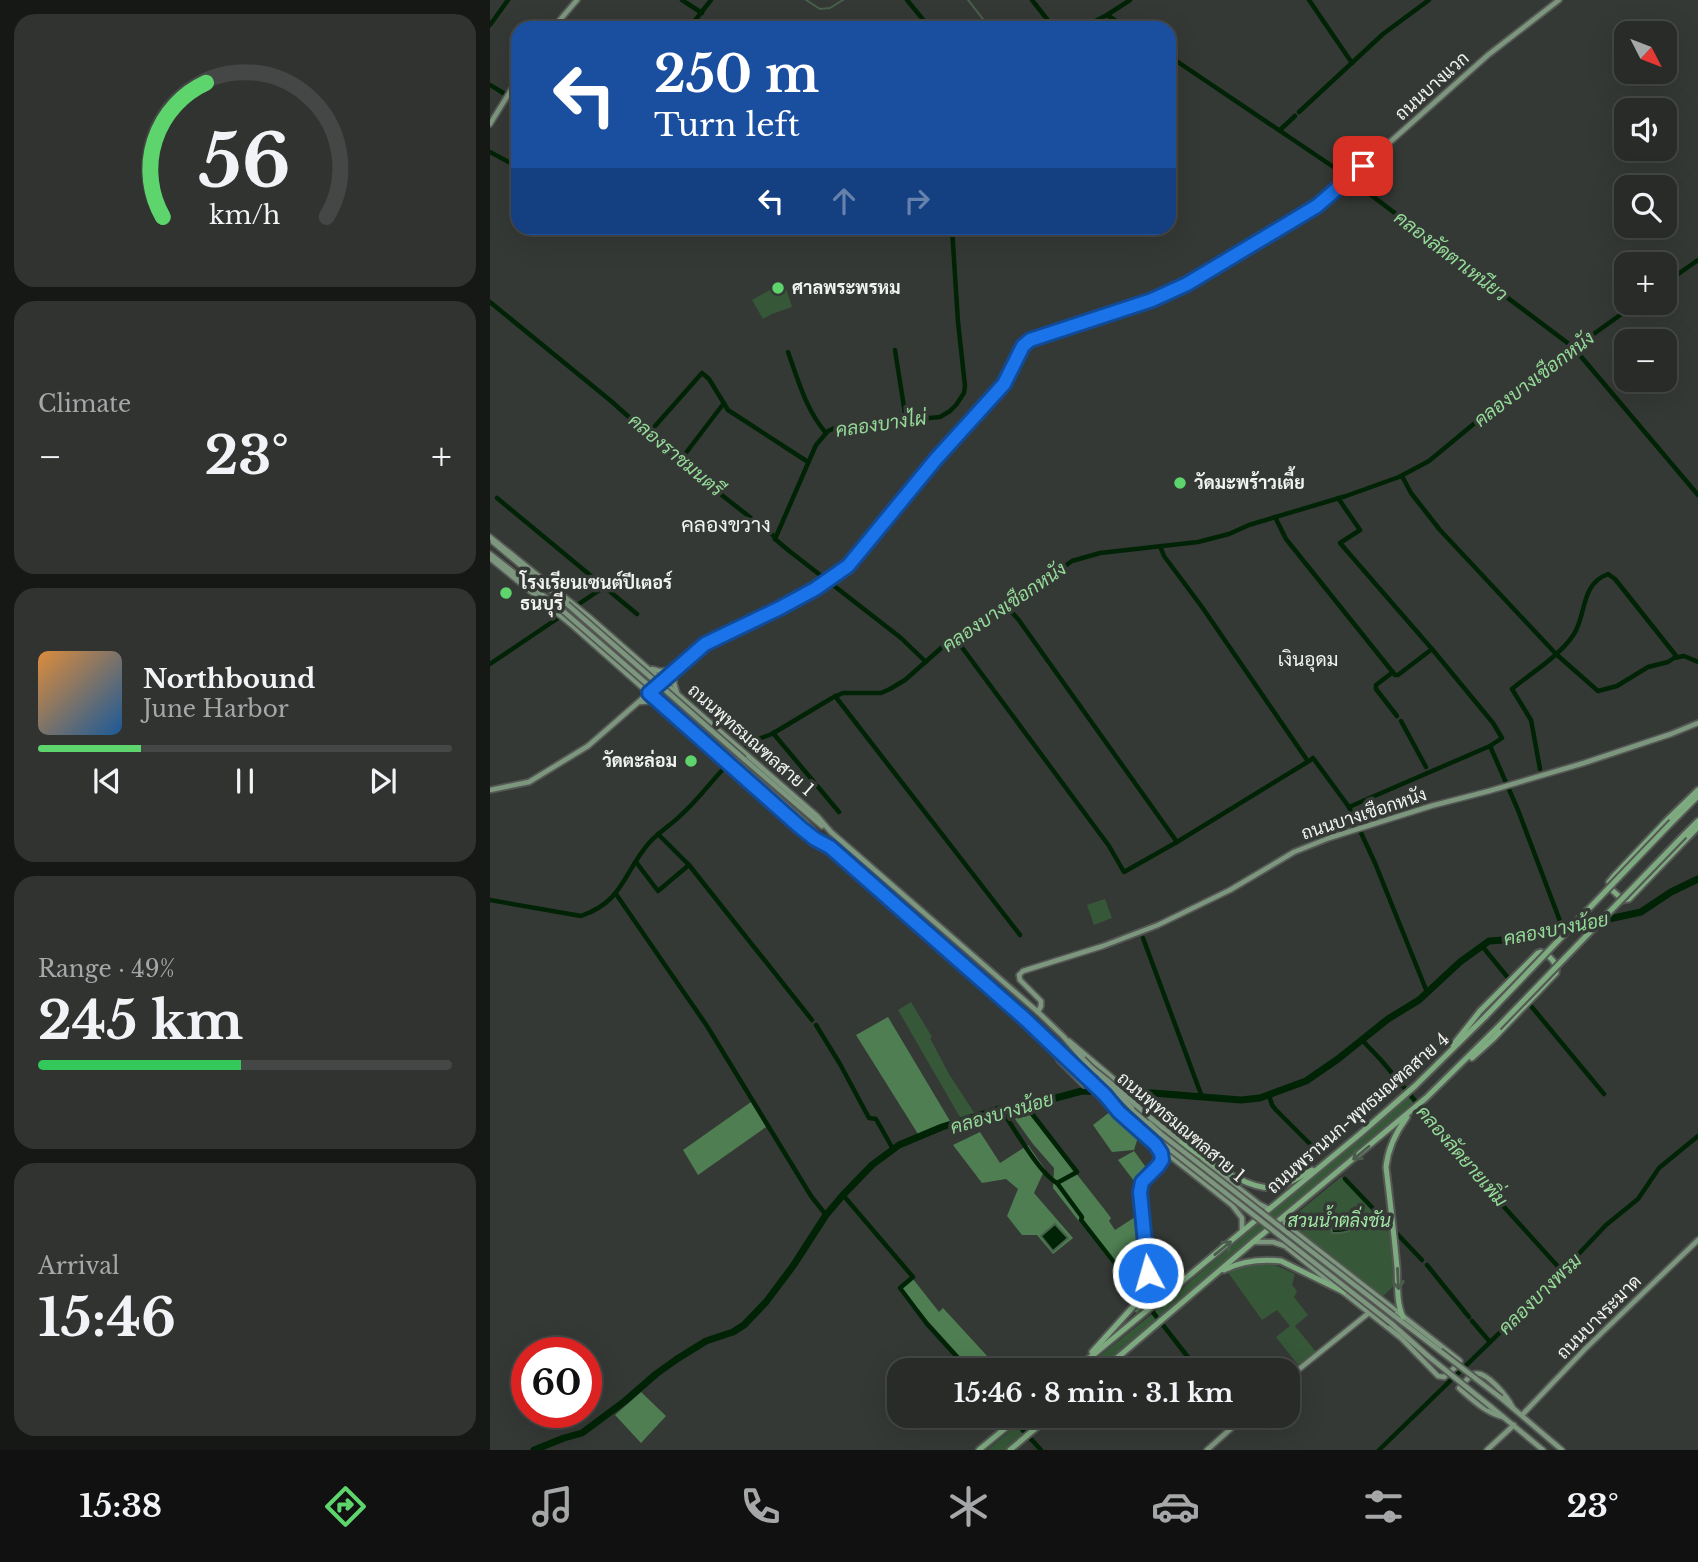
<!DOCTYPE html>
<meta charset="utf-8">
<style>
:root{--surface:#282b28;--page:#303330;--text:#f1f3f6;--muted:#a5a7a8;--line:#444745;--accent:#5ed56c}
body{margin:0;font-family:"Libre Baskerville",Sarabun,serif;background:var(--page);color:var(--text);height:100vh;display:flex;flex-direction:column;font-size:26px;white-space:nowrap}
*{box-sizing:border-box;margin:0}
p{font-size:23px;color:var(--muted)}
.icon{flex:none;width:38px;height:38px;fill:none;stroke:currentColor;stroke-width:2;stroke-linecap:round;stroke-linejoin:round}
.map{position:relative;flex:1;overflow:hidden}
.drawer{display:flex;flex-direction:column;gap:14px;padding:14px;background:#161816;width:490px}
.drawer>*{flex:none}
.guide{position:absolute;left:21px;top:21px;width:665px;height:214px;border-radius:21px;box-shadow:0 7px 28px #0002,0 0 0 2px var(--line);background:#1a4fa0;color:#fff;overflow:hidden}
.needle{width:46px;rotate:132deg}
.buttons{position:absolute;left:1124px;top:21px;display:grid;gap:14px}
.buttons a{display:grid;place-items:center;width:63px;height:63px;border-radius:14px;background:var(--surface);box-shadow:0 7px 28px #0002,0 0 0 2px var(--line);font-size:35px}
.speed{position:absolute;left:21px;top:1337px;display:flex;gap:14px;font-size:35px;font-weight:700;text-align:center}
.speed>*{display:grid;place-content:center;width:91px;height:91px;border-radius:50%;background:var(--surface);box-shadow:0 7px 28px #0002,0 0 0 2px var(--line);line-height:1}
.speed .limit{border:10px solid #d22;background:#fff;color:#111}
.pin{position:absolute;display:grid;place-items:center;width:60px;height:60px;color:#fff;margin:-30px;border-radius:14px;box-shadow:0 4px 10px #0006}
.me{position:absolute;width:77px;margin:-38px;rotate:354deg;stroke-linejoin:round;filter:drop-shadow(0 0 5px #0008)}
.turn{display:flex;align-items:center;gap:24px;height:147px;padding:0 28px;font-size:32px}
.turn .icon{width:91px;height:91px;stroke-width:2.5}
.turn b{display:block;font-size:49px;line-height:60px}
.lanes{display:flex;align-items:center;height:66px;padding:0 28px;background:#0003;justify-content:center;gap:35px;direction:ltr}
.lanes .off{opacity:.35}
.big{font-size:52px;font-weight:800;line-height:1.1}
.drawer .card{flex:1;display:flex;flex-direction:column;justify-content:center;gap:10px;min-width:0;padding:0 24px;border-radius:21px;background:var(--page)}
.drawer .dial{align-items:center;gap:0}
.dial svg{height:182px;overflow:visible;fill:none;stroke:var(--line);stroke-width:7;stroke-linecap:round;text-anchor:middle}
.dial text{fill:var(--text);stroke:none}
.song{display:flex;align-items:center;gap:21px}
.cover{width:84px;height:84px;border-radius:10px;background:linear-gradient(135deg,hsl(30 70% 55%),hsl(210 70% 35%))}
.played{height:7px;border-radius:4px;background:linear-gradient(90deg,var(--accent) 25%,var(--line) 25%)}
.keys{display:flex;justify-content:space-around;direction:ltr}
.heat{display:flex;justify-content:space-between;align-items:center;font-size:38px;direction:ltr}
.charge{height:10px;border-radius:5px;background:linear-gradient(90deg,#34c759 49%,var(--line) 0)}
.trip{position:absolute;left:397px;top:1358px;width:413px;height:70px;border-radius:21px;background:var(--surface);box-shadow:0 7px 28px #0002,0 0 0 2px var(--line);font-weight:800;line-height:70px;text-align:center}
.menu{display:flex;height:112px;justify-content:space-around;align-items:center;background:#101110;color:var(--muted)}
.menu .icon{width:49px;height:49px}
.menu .on{color:var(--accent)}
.menu b{font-size:32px;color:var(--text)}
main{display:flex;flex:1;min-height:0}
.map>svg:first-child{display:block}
.green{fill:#365738}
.forest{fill:#4f7e52}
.water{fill:#002305;stroke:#48614c;stroke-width:2}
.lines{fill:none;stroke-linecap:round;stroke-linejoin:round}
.stream{stroke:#48614c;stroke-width:2}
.canal{stroke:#002305;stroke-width:4.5}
.river{stroke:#002305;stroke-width:7}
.secondary-casing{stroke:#545754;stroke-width:8}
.primary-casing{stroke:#545754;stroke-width:9}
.secondary{stroke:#7d967e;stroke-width:4.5}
.primary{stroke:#7eaa80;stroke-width:5}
.secondary-bridge-casing{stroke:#545754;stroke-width:8;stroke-linecap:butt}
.primary-bridge-casing{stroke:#545754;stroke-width:9;stroke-linecap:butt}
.secondary-bridge{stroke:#7d967e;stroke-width:4.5}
.primary-bridge{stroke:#7eaa80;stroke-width:5}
.oneway{stroke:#4b5b4c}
.route-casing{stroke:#114b97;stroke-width:18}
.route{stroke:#1a73e8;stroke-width:12}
.poi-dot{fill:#5ed56c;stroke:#353935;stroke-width:2.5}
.labels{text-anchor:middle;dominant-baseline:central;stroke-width:7;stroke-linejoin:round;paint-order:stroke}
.street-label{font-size:18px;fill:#f0f3f0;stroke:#353935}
.poi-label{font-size:18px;font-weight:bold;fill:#f0f3f0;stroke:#353935;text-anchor:start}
.park-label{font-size:18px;font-style:italic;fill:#a2e9a6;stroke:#353935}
.water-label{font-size:19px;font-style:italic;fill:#94da98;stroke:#353935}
.neighbourhood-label{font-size:19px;fill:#f0f3f0;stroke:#353935}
.quarter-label{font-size:21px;fill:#f0f3f0;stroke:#353935}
</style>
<main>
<section class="drawer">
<div class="card dial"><svg viewBox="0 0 100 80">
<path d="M14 69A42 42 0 1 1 86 69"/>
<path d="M14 69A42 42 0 0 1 33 10" stroke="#5ed56c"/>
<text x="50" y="56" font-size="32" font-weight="700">56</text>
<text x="50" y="72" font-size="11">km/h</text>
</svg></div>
<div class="card"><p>Climate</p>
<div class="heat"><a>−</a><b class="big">23°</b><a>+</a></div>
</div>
<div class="card">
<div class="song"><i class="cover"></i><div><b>Northbound</b><p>June Harbor</p></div></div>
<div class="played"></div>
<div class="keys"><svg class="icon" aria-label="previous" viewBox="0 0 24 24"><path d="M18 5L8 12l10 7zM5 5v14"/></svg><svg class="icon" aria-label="pause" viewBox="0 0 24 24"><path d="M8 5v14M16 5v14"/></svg><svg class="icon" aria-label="next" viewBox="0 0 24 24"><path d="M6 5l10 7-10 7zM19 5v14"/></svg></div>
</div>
<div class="card"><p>Range · 49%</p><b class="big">245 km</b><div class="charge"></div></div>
<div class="card"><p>Arrival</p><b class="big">15:46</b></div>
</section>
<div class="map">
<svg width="1208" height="1450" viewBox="0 0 1208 1450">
<rect width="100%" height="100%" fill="#353935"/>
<!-- green -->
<g class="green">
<polygon points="294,282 302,307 282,314 273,319 262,300"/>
<polygon points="615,899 622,918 604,925 597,905"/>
<polygon points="421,1002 442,1037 440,1038 459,1074 485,1114 471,1119 408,1010"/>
<polygon points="918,1097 923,1103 670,1318 665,1311"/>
<polygon points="851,1177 903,1230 907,1283 893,1296 801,1224 799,1220"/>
<polygon points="769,1263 785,1265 805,1274 802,1285 807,1291 804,1297 818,1315 805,1326 826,1352 808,1365 786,1337 800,1326 787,1310 772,1320 737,1271 746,1264"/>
<polygon points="662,1314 667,1320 609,1370 592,1370"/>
<polygon points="526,1426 534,1435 516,1450 497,1450"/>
</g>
<!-- forest -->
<g class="forest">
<polygon points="398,1017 460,1121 460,1122 428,1134 366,1035"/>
<polygon points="261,1102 276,1127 208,1175 193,1150"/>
<polygon points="537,1111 615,1210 621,1218 619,1221 625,1230 645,1217 662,1239 657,1242 686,1279 646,1313 638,1302 645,1293 563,1188 564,1168 543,1144 525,1119"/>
<polygon points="621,1111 649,1134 644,1150 622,1152 603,1125"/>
<polygon points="490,1132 510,1163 538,1145 555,1169 544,1193 583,1238 563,1254 547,1235 532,1235 517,1216 528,1189 516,1179 492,1183 463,1145"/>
<polygon points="644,1151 655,1166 652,1177 644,1181 628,1160"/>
<polygon points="423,1279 449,1312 453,1308 510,1370 482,1370 438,1321 411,1288"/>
<polygon points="151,1392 176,1416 151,1443 125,1415"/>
</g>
<!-- water -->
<g class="water">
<path d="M 854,1214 L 863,1216 L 868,1223 C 860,1233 854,1233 842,1233 L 841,1222 Z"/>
<polygon points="565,1224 578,1238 563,1251 551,1236"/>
</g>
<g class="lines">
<!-- stream -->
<g class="stream">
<polyline points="316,0 330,9 340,8 353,0"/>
<polyline points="478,0 500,28"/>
</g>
<!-- canal -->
<g class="canal">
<polyline points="192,0 212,13"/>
<polyline points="417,0 440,28"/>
<polyline points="542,0 564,28"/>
<polyline points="819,0 862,63"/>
<polyline points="617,15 637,28"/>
<polyline points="0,25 18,0"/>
<polyline points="199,28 221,0"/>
<polyline points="592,28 617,15 640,0"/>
<polyline points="679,56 845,168 1083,347 1208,495"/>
<polyline points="0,85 15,94"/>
<polyline points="20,97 28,102"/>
<polyline points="809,112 893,34 939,0"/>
<polyline points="790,130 805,116"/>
<polyline points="0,152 28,167"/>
<polyline points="121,228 123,229"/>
<polyline points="323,233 346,228"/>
<polyline points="1174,284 1208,260"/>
<polyline points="0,302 121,401 187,460 284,536 285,539 298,550 411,638 436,662"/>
<polyline points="405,350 416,420"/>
<path d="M 298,352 C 308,380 316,410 336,433"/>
<polyline points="158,434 212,373 219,379 238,410 318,462"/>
<polyline points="189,462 234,403"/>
<polyline points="912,476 921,493 950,530 1066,654 1108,691 1127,686 1158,667 1178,662 1184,658 1194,656 1208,662"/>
<polyline points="7,498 147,614"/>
<polyline points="848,498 870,530 850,543 942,649 1003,723 1012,738 1000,746 1028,810 1073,929"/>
<polyline points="785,517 796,539 905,675 908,675 942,649"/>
<polyline points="285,539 326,445 338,431 347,427 450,417 460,411 466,405 474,393 475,386 468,322 462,228"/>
<polyline points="670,546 674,556 712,607 817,760 819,761 823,758 859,807 885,863 937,992"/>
<polyline points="516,606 528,619 687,842"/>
<polyline points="465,638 619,846 634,872 687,842 819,761"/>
<polyline points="0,664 114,587"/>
<polyline points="903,672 886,685 886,689 907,716"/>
<polyline points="345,696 530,935"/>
<polyline points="911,721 936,767"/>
<polyline points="283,733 349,812"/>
<polyline points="251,752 263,741 282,734 342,698 353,693 391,693 400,689 415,680 458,642 494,618 526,600 582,561 610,553 708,542 739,534 759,525 856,496 909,477 939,461 1021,393 1147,303"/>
<path d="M 1050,769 L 1041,720 L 1022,689 C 1041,673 1071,655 1084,634 C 1097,613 1090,585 1118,574 L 1125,579 L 1187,657"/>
<polyline points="859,807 1000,746"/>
<polyline points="168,834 199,865 322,1020"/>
<polyline points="146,862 168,891 199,865"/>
<polyline points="126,894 217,1026 321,1196 336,1215"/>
<path d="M 0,900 L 91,916 C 134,901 133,873 159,843 C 169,832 181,825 191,815 C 209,799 222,780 239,763"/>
<polyline points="653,938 712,1097"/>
<polyline points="992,946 1019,979"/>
<polyline points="1041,1006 1114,1094"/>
<polyline points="326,1025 350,1064 379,1118 386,1119 403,1149"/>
<polyline points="872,1040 891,1060 1015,1208 1072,1271"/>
<polyline points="779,1095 782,1105 786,1110 829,1153"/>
<polyline points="536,1106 587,1172 567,1183 592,1217 591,1220 708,1370"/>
<path d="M 511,1109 C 523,1127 550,1174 567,1183"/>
<polyline points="855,1179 932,1260"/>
<polyline points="353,1195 423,1277 410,1288 437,1324 479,1370"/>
<polyline points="937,1265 979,1317"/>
<polyline points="982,1321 1000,1342"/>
<polyline points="520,1416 551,1450"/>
<polyline points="889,1450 1066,1278 1116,1225 1148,1199 1169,1168 1208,1136"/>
</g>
<!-- river -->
<polyline class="river" points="44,1450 74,1438 92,1433 135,1401 166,1374 187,1359 216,1341 243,1332 254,1325 276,1302 303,1266 336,1215 353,1195 382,1165 409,1145 452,1127 509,1109 536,1106 592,1091 663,1093 751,1100 770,1098 816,1081 848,1059 898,1019 929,1000 970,962 999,941 1028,939 1151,912 1181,892 1208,879"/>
<defs>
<g id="secondary">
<polyline points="63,28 87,0"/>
<polyline points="0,124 28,79"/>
<polyline points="0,537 98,616 327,816 341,832 548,1012 573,1036 593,1059"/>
<polyline points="3,542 77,604"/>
<polyline points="0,554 72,610"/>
<polyline points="0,558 83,626 311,828 325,839 336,845"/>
<polyline points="162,669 170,671 184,670"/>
<polyline points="185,671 184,683 187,693"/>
<polyline points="150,702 161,701 169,703"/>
<polyline points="254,759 332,826"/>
<polyline points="249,764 316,823 340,847 407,907 534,1018 584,1067"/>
<polyline points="0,790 39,782 98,746 215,644 299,603 329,586 358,566 429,479 514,384 533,346 540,340 662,300 697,284 815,214 837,198 998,55 1069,0"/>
<polyline points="548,1012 551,1006 551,1001 530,980 529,975 533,971 613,946 668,925 740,890 804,852 839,838 941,806 999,791 1094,763 1181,734 1208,723"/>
<polyline points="560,1046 570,1061 594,1085 624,1083 625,1080 579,1041"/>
<polyline points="617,1098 629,1112 650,1132 742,1205 752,1218 752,1231"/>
<polyline points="642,1108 671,1134"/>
<polyline points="635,1112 667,1139"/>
<polyline points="661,1118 693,1144"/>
<polyline points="713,1160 769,1204 779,1209"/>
<polyline points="763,1242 783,1242 795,1246 911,1338 948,1376 954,1377 969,1364 970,1361 969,1360 795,1224 794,1217"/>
<polyline points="903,1315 950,1351"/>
<polyline points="901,1323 938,1356"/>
<polyline points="798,1378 880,1312"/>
<polyline points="1011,1398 1072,1450"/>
<polyline points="1000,1406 1053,1450"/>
<polyline points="1032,1415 1095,1349 1208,1240"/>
<path d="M 1013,1417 C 996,1413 984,1401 971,1390 L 969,1388 L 971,1386 C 974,1383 980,1375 984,1374 C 996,1369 1018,1398 1023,1408"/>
<polyline points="717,1450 755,1416"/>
<polyline points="997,1450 1024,1425"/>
</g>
<g id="primary">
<polyline points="1208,790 1176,821 1124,876 1119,882 1122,890 1133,900 1139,899 1208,827"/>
<polyline points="1182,822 1208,796"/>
<polyline points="1194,835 1208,821"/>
<path d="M 963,1045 L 990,1011 L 1048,953 L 1051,952 C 1060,956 1068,963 1066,973 L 1003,1039 L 982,1058"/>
<path d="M 691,1143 C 715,1158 760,1194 788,1187 C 800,1184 812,1175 822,1170"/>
<path d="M 734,1270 C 752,1261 771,1259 791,1261 L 854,1292"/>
<path d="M 913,1317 C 906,1302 908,1283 907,1267 C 904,1234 900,1200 896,1167 C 898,1148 906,1132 917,1117"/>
<path d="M 602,1352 L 650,1299 L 656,1285 L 658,1273 L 651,1192 C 652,1169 683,1170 665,1144"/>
<polyline points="585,1370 870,1134 925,1086 996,1016"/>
<polyline points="613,1370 763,1242 936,1098 1008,1027"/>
<polyline points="489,1450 530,1416"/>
<polyline points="520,1450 560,1416"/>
</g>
</defs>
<!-- secondary casing -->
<use href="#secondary" class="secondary-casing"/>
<!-- primary casing -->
<use href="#primary" class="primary-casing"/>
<!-- secondary -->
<use href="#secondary" class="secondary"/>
<!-- primary -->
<use href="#primary" class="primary"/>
<defs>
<g id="secondary-bridge">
<polyline points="77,604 254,759"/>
<polyline points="72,610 249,764"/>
<polyline points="593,1059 605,1071"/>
<polyline points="584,1067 635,1112"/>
<polyline points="603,1069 617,1080 661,1118"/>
<polyline points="611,1077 642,1108"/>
<polyline points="671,1134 903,1315"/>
<polyline points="667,1139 901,1323"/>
<polyline points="950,1351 1011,1398"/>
<polyline points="938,1356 1000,1406"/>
</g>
<g id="primary-bridge">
<polyline points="996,1016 1182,822"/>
<polyline points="1008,1027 1194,835"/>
</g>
</defs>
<!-- secondary-bridge casing -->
<use href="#secondary-bridge" class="secondary-bridge-casing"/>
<!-- primary-bridge casing -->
<use href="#primary-bridge" class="primary-bridge-casing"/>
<!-- secondary-bridge -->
<use href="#secondary-bridge" class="secondary-bridge"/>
<!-- primary-bridge -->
<use href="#primary-bridge" class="primary-bridge"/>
</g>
<!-- one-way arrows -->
<defs><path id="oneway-shaft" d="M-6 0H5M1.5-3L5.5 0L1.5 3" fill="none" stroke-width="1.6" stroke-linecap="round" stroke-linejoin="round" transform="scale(1.75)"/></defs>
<g class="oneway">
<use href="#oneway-shaft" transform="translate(871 1153) rotate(140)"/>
<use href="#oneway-shaft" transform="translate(733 1248) rotate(-39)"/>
<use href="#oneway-shaft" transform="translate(908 1279) rotate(87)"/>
</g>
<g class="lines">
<defs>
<polyline id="route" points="658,1273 650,1192 652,1182 668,1166 672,1160 671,1153 665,1144 629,1112 615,1095 534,1018 340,847 325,839 311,828 159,693 215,644 290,608 325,589 358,566 446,459 514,384 533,346 540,340 662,300 697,284 827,206 873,166"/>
</defs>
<!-- route casing -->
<use href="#route" class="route-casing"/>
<!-- route -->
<use href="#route" class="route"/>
</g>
<!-- markers -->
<g class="poi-dot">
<circle cx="288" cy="288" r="7"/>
<circle cx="690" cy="483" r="7"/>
<circle cx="16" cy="593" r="7"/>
<circle cx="201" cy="761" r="7"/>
</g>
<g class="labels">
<!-- street labels -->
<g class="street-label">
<text transform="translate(942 86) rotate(-42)">ถนนบางแวก</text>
<text transform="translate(261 740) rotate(41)">ถนนพุทธมณฑลสาย 1</text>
<text transform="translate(874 814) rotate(-18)">ถนนบางเชือกหนัง</text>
<text transform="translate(868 1113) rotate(-41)">ถนนพรานนก-พุทธมณฑลสาย 4</text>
<text transform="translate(691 1127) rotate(40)">ถนนพุทธมณฑลสาย 1</text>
<text transform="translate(1109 1317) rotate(-45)">ถนนบางระมาด</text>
</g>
<!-- poi labels -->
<g class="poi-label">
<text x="302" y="288">ศาลพระพรหม</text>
<text x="704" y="483">วัดมะพร้าวเตี้ย</text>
<text x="30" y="583">โรงเรียนเซนต์ปีเตอร์<tspan x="30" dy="21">ธนบุรี</tspan></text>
<text x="187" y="761" text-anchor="end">วัดตะล่อม</text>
</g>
<!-- park labels -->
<g class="park-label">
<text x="849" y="1221">สวนน้ำตลิ่งชัน</text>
</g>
<!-- water labels -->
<g class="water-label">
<text transform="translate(961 256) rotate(37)">คลองลัดตาเหนียว</text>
<text transform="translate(1044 379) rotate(-37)">คลองบางเชือกหนัง</text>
<text transform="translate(391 424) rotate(-8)">คลองบางไผ่</text>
<text transform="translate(186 455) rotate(40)">คลองราชมนตรี</text>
<text transform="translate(514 607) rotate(-34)">คลองบางเชือกหนัง</text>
<text transform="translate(1066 929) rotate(-11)">คลองบางน้อย</text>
<text transform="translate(512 1113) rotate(-16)">คลองบางน้อย</text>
<text transform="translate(972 1156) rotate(49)">คลองลัดยายเพิ่ม</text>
<text transform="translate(1050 1294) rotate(-44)">คลองบางพรม</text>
</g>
<!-- neighbourhood labels -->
<g class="neighbourhood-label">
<text x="818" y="659">เงินอุดม</text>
</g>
<!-- quarter labels -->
<g class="quarter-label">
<text x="236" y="525">คลองขวาง</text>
</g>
</g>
</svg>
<div class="buttons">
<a><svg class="needle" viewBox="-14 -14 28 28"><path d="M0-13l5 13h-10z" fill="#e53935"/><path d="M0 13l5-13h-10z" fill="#a5a7a8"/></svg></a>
<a><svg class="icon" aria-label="sound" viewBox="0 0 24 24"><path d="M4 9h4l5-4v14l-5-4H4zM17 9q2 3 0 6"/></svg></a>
<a><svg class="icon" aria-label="search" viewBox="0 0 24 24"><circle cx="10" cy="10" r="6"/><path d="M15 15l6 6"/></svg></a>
<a>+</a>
<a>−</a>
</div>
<div class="speed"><div class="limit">60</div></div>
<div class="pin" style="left:873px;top:166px;background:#d93025"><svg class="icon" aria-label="arrive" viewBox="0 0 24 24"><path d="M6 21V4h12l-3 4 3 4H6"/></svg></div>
<svg class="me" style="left:658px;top:1273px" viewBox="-20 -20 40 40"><circle r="17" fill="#1a73e8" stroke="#fff" stroke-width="3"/><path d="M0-11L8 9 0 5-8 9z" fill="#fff"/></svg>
<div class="trip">15:46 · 8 min · 3.1 km</div>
<div class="guide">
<div class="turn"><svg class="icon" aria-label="left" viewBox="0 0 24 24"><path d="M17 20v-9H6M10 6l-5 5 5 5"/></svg><div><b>250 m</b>Turn left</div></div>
<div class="lanes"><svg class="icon" aria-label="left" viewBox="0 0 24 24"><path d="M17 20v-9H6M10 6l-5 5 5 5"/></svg><svg class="icon off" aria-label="ahead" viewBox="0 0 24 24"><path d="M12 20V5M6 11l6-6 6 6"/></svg><svg class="icon off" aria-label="right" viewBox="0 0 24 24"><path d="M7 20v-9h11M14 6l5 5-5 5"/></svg></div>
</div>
</div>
</main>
<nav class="menu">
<b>15:38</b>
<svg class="icon on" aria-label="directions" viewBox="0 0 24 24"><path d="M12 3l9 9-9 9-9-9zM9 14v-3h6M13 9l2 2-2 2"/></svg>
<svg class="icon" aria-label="music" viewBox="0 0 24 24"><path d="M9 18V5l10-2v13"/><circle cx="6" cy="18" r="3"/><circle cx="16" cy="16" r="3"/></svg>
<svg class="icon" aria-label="phone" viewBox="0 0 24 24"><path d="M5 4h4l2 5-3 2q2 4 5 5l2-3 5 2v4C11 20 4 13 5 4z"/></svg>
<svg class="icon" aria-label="climate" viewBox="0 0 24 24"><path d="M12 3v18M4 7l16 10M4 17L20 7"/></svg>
<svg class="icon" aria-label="car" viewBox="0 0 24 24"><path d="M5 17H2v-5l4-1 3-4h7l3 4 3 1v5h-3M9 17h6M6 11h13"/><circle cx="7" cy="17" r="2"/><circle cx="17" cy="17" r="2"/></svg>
<svg class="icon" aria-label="filters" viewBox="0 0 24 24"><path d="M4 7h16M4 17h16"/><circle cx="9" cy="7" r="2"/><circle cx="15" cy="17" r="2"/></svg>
<b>23°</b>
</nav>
